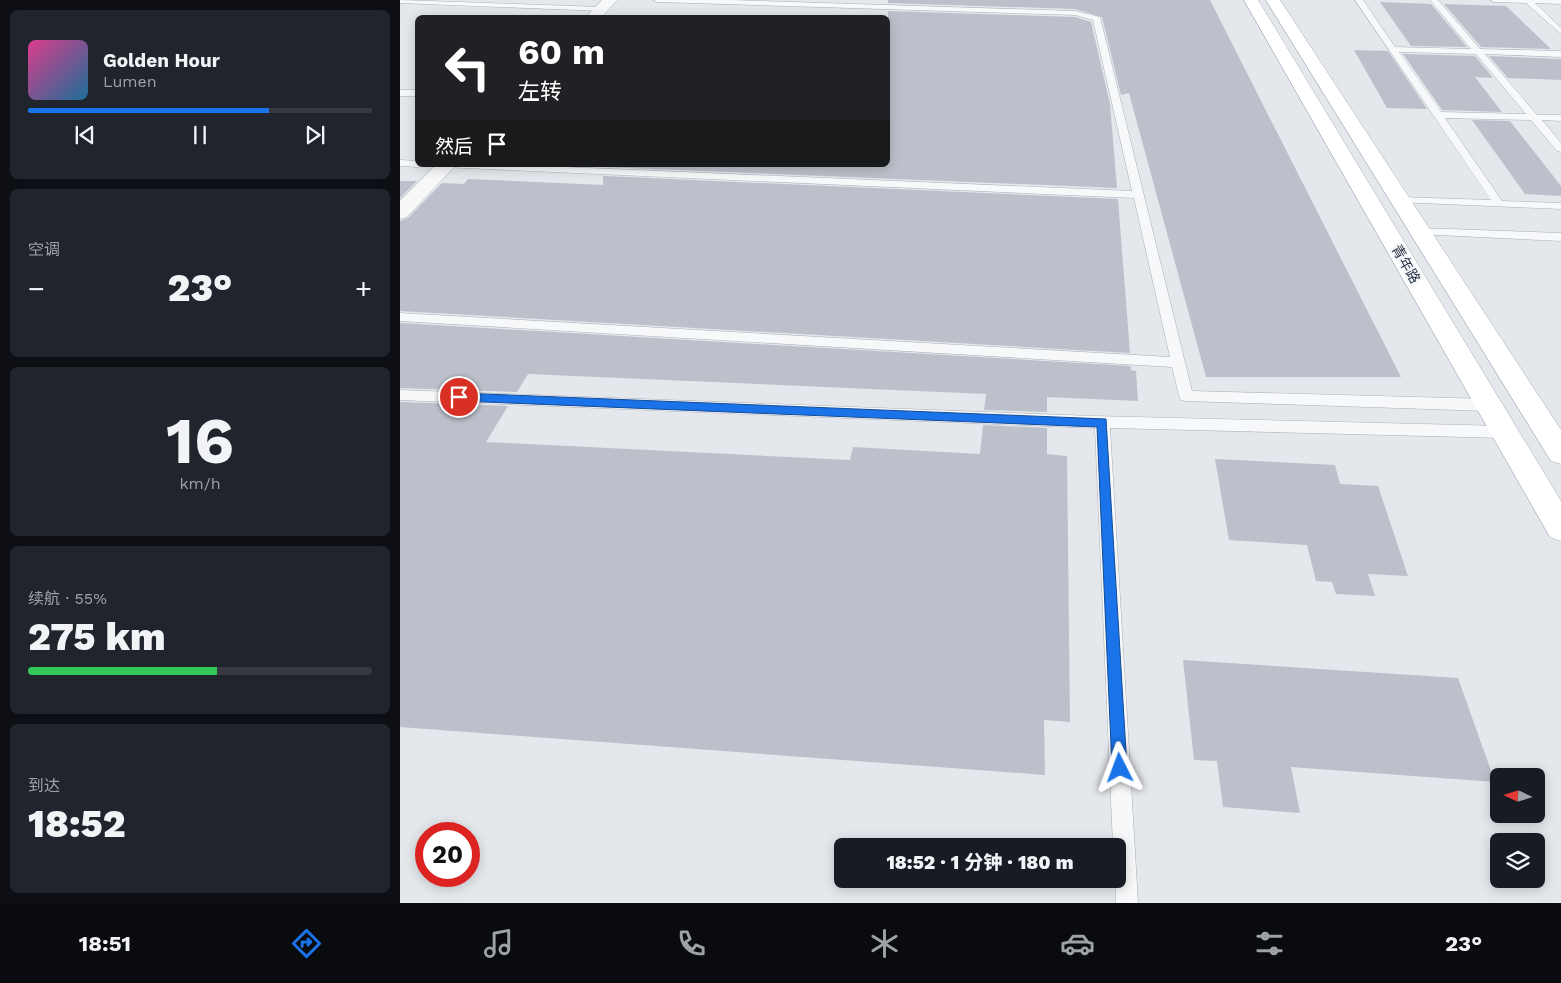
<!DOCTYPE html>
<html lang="zh">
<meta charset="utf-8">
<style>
:root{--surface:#171b24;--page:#20242c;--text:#f1f3f6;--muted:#9ea1a6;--line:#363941;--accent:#1a73e8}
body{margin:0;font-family:"Work Sans","Noto Sans SC",sans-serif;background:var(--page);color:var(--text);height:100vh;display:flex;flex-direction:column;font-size:19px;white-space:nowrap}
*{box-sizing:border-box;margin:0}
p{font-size:16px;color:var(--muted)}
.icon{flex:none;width:28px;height:28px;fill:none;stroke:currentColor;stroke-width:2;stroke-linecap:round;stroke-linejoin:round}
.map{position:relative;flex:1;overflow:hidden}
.side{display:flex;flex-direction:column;gap:10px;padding:10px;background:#0d0f14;width:400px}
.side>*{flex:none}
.top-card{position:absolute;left:15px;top:15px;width:475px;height:152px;border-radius:8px;box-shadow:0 2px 12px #0003;background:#202124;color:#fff;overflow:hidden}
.needle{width:32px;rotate:274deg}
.controls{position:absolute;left:1090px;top:768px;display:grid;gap:10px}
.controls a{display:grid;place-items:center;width:55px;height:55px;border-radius:8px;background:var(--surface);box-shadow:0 2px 12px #0003;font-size:25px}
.speed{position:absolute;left:15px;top:822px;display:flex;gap:10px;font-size:25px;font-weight:700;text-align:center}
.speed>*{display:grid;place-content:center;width:65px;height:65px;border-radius:50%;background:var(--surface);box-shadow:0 2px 12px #0003;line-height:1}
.speed .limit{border:8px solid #d22;background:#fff;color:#111}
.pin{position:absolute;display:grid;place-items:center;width:42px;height:42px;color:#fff;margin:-21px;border:2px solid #fff;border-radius:50%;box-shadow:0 1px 5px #0007}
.me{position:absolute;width:55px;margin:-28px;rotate:357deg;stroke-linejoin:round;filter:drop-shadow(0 0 4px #0008)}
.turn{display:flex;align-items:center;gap:18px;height:105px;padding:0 20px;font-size:22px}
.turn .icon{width:65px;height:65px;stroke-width:2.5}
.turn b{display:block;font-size:35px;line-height:42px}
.then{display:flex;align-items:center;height:48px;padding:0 20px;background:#0003;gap:10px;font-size:19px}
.big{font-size:38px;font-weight:800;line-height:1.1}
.side .card{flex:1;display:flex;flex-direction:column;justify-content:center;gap:8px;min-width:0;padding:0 18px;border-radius:8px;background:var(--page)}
.side .dial{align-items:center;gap:0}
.dial b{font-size:65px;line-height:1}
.song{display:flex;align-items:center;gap:15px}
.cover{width:60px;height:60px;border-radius:8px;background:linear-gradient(135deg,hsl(330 70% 55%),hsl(200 70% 35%))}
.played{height:5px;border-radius:2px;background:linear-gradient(90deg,var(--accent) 70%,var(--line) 70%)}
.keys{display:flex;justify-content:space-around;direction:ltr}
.heat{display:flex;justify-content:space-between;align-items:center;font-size:28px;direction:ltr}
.charge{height:8px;border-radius:4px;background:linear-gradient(90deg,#34c759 55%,var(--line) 0)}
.trip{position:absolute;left:434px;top:838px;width:292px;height:50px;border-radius:8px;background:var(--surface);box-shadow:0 2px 12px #0003;font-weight:800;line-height:50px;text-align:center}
.menu{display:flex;height:80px;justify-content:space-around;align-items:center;background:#090b0e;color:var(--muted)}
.menu .icon{width:35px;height:35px}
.menu .selected{color:var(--accent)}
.menu b{font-size:22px;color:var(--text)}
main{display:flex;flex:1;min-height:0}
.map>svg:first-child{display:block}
.building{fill:#bbc0ca}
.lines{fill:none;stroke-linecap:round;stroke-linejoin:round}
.lane-casing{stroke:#a9aeb7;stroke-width:1}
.street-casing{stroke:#a9aeb7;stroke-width:1}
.secondary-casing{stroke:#a9aeb7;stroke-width:1}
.lane{fill:#f7f8fa;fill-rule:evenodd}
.street{fill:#f7f8fa;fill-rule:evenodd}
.secondary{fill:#fff;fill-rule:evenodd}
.route{fill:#1a73e8;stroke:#114b97}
.labels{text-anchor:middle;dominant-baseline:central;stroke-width:4;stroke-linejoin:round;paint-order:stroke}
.far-street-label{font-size:14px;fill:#2b3445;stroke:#f4f6f9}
</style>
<main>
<section class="side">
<div class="card">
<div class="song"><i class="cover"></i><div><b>Golden Hour</b><p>Lumen</p></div></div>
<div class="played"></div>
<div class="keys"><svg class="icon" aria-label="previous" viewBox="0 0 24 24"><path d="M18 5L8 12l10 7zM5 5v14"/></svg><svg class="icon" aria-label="pause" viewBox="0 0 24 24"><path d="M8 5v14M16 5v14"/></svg><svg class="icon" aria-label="next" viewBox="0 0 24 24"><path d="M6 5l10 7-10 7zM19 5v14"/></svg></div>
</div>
<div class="card"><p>空调</p>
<div class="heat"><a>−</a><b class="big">23°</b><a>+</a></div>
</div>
<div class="card dial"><b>16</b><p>km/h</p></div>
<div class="card"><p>续航 · 55%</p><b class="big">275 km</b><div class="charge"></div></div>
<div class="card"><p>到达</p><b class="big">18:52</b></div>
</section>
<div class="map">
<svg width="1161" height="903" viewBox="0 0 1161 903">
<rect width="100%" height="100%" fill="#e4e7ec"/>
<!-- building -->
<g class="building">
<polygon points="488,0 810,0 1001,377 806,377 729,93 721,95 702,17 675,9 488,3"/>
<polygon points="980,2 1031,4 1067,47 1011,46"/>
<polygon points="1044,4 1106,6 1151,49 1081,47"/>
<polygon points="488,11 675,17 691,22 710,104 717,188 203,167 488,165"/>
<polygon points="954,50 988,51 1027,109 987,108"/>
<polygon points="1003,54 1075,56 1093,78 1075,77 1102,112 1042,110"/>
<polygon points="1089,56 1161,59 1161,80 1108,78"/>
<polygon points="1072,120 1110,121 1161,186 1161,196 1125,194"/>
<polygon points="203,176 718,199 730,353 0,311 0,221 8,218 42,183 64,184 68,179 203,185"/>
<polygon points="0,181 17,181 0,198"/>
<polygon points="0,323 731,366 731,370 736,371 738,401 647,397 647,412 584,410 586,394 128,374 117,392 0,388"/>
<polygon points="0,402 108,406 86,442 450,460 453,447 580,454 583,425 647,428 647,454 667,456 670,722 644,720 645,775 0,727"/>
<polygon points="815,459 935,465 940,484 978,486 1008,576 968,574 975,596 936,594 932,582 916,581 907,545 829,540"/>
<polygon points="783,660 1058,678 1095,782 891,767 900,813 823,807 817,761 794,760"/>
</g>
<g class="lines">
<defs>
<g id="lane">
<polygon points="0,0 201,7 205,9 201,11 0,3"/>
<polygon points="253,0 330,0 675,11 700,17 792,391 1088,399 1093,401 1095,405 1093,409 1088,411 786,401 781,400 779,396 772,367 0,321 0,313 770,357 734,198 43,167 42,165 118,165 732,191 693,20 675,15 257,2"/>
<path d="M 955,0 L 963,0 L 995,47 L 1071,49 L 1030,0 L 1038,0 L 1080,49 L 1161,51 L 1161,57 L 1085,54 L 1137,115 L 1161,115 L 1161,121 L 1142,120 L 1161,143 L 1161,152 L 1157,151 L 1131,120 L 1045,118 L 1102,201 L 1161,203 L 1161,209 L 996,202 L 995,200 L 1000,197 L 1091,200 ZM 999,52 L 1076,54 L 1126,114 L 1041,112 Z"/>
<polygon points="1090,0 1161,0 1161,4 1135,3 1161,28 1161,34 1126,3 1094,2"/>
<rect x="0" y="90" width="18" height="6"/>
<polygon points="0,160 18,161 18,165 22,165 18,167 0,166"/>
<polygon points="1020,228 1161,233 1161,241 1016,234 1014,232"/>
<polygon points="0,390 692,416 1104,426 1109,428 1111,432 1109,436 1104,438 710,428 738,903 716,903 715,879 718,879 718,846 713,846 695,428 0,400"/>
</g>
<g id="street">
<polygon points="202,0 217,0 201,18 185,18"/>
<polygon points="36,165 56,165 7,217 0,219 0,201"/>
</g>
<g id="secondary">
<polygon points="844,0 858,0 1161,501 1161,541 1150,537"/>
<polygon points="866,0 880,0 1161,430 1161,464 1151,461"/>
</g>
</defs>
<!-- lane casing -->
<use href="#lane" class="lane-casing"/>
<!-- street casing -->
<use href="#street" class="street-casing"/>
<!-- secondary casing -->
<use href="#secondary" class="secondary-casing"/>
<!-- lane -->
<use href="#lane" class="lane"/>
<!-- street -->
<use href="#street" class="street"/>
<!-- secondary -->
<use href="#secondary" class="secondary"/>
</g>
<!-- route -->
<polygon class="route" points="59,393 706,419 727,768 725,774 720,776 714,774 712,768 697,427 59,401 54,397"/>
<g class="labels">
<!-- far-street labels -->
<g class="far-street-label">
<text transform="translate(1006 264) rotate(60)">青年路</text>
</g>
</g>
</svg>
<div class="controls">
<a><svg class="needle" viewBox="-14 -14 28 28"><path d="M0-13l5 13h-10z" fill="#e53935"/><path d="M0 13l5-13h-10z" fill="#9ea1a6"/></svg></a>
<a><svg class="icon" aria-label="layers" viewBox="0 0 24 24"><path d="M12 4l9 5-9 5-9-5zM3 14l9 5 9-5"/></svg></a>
</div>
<div class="speed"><div class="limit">20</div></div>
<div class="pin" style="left:59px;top:397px;background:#d93025"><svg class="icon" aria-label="arrive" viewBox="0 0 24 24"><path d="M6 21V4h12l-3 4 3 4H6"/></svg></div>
<svg class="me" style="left:720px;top:768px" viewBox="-20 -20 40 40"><path d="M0-17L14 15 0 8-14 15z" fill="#1a73e8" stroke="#fff" stroke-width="4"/></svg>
<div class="trip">18:52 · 1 分钟 · 180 m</div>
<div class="top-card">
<div class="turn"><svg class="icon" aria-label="left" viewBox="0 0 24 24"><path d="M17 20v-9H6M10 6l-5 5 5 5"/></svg><div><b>60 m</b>左转</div></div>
<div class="then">然后<svg class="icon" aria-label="arrive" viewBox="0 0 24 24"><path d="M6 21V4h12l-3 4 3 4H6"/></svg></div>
</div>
</div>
</main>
<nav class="menu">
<b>18:51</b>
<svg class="icon selected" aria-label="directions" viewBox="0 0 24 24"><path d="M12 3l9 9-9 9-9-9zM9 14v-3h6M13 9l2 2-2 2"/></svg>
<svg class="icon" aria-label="music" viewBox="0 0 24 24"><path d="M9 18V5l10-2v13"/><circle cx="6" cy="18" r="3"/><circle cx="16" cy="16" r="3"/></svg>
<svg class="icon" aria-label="phone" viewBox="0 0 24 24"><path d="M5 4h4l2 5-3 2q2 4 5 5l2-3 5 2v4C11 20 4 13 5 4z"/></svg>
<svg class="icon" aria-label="climate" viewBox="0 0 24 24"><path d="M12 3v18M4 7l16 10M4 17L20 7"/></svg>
<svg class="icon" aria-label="car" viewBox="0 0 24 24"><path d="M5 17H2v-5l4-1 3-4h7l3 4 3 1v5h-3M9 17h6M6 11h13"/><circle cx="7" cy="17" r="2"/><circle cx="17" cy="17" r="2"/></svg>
<svg class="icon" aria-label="filters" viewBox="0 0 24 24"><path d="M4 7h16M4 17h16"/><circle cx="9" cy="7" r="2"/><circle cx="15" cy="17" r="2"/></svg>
<b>23°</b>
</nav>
